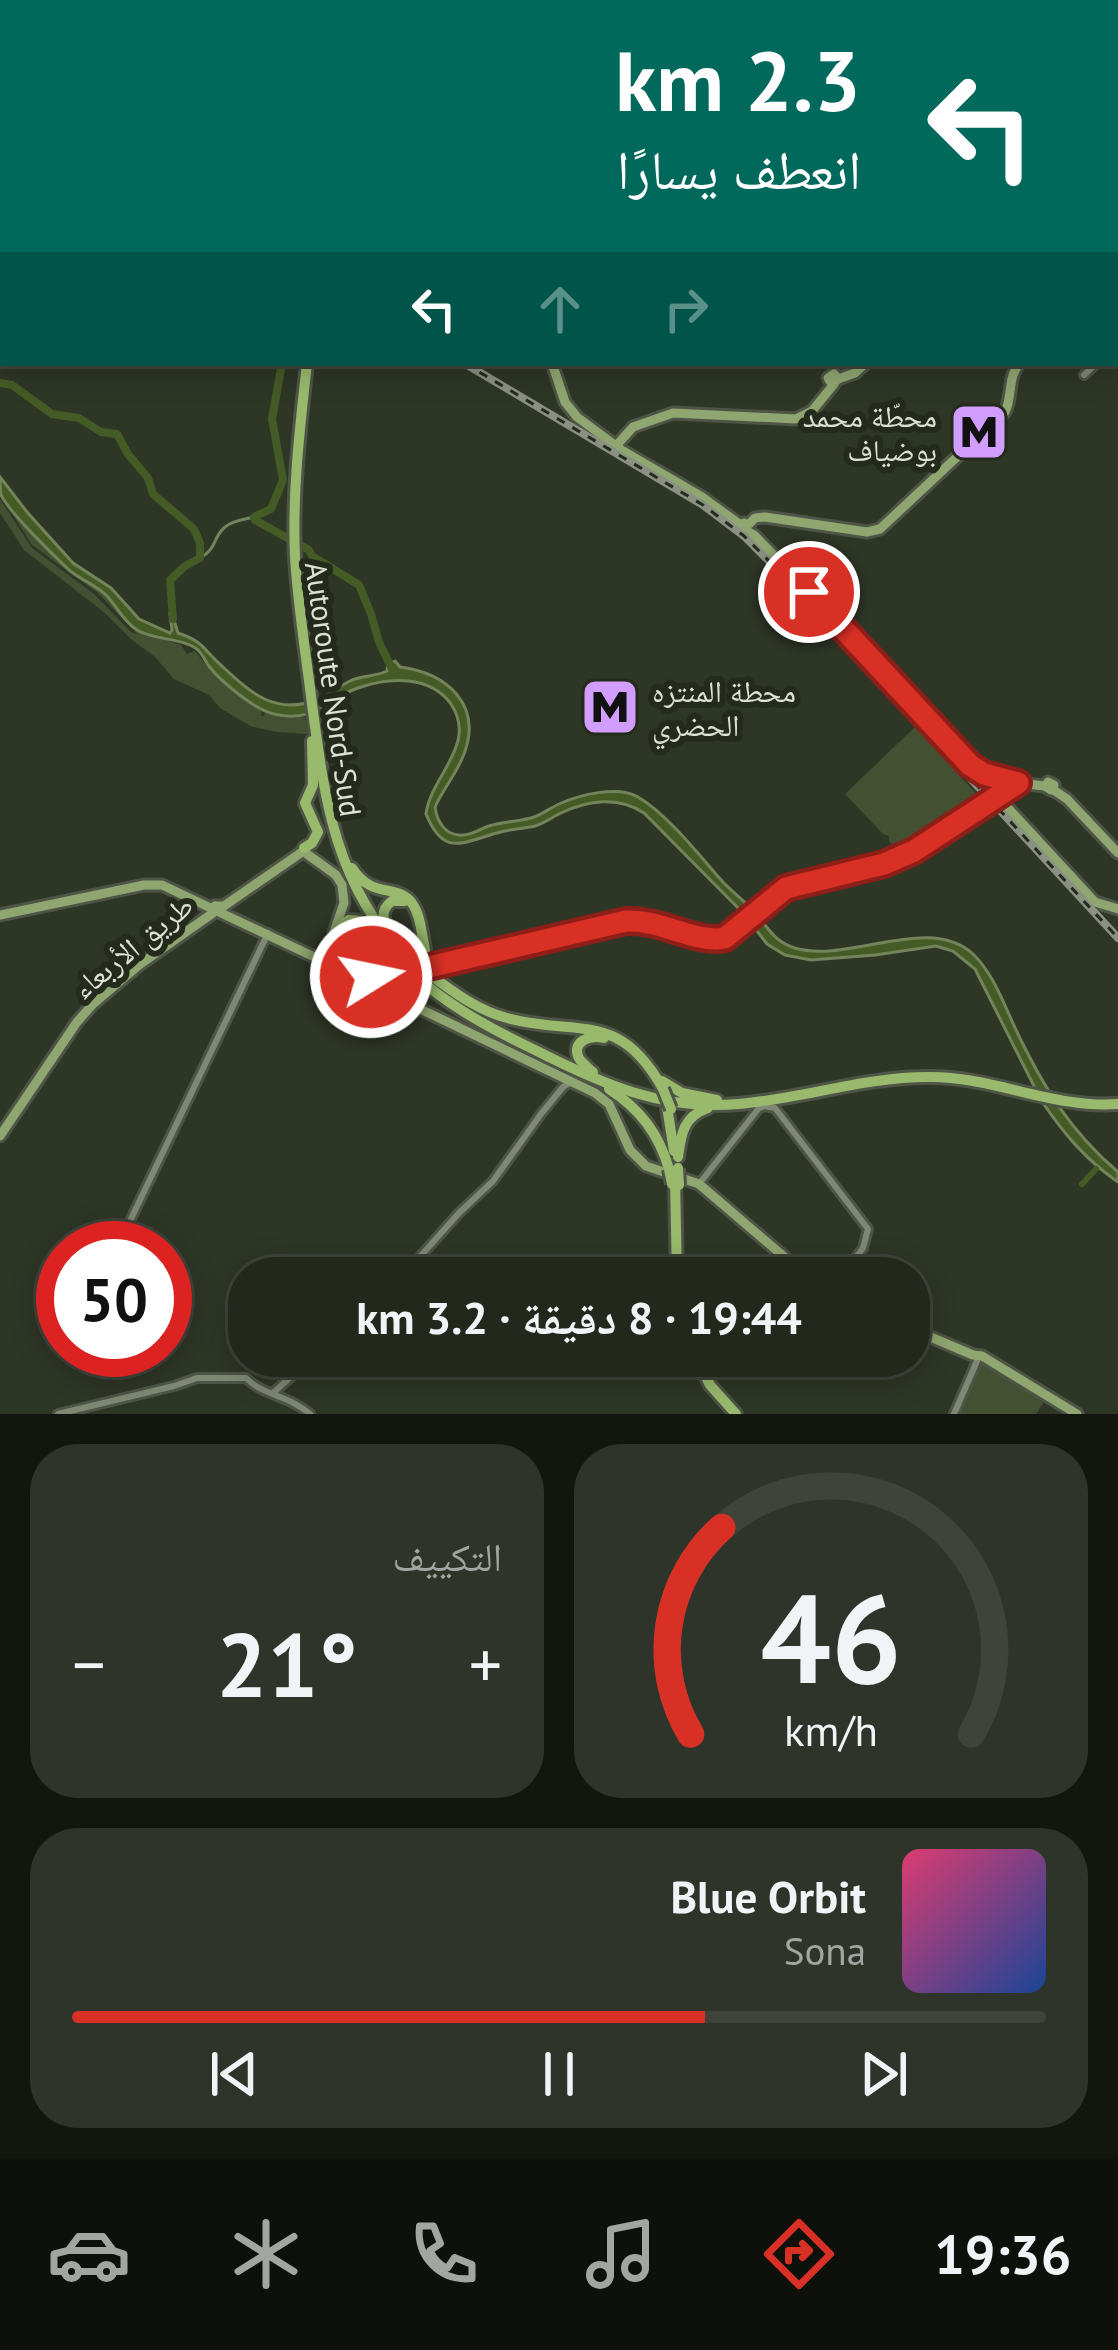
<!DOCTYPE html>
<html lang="ar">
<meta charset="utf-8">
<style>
:root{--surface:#22281c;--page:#2e3429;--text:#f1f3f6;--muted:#a2a6a3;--line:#3f443b;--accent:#d93025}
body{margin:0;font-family:"PT Sans","Noto Naskh Arabic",sans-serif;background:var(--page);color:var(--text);direction:rtl;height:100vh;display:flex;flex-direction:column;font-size:45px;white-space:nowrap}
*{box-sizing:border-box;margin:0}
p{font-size:39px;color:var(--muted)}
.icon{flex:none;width:66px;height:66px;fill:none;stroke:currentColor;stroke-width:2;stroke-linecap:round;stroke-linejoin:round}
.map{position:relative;height:1414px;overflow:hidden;direction:ltr}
.details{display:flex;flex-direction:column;gap:30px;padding:30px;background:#13160f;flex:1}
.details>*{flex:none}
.guide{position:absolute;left:0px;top:0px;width:1119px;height:366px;box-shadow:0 6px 30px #0003,0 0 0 3px var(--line);direction:rtl;background:#00695c;color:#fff;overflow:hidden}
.speed{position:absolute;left:36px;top:1221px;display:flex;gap:24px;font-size:60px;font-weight:700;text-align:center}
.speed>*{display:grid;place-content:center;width:156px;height:156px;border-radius:50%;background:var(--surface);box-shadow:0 6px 30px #0003,0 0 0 3px var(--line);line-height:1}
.speed .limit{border:18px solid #d22;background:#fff;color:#111}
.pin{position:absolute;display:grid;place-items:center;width:102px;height:102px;color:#fff;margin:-51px;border:6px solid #fff;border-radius:50%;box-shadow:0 3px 12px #0007}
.me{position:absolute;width:132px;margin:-66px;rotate:80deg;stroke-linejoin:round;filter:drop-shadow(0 0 9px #0008)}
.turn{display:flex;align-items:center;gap:42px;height:252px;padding:0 60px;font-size:54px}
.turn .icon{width:156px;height:156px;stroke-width:2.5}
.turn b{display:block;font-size:84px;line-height:102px}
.lanes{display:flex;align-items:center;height:114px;padding:0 60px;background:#0003;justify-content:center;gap:60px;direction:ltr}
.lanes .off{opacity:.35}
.big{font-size:90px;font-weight:800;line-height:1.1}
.details .tile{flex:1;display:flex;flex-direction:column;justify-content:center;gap:18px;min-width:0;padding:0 42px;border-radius:48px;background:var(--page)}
.details .dial{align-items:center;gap:0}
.dial svg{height:312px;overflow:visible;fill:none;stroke:var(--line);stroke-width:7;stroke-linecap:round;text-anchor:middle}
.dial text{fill:var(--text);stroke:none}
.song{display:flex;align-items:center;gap:36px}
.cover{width:144px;height:144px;border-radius:18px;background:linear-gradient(135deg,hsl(340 70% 55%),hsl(220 70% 35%))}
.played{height:12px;border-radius:6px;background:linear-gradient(90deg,var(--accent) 65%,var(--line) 65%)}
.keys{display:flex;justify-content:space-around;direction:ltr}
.heat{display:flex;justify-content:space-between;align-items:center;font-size:66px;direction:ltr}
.details .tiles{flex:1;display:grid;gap:30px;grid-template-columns:1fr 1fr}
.tile:last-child{grid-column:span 2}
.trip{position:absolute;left:228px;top:1257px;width:702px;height:120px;border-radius:48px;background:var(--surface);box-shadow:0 6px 30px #0003,0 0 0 3px var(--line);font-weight:800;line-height:120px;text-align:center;direction:rtl}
.menu{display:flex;height:192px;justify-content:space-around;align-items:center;background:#0e100b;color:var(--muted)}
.menu .icon{width:84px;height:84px}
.menu .on{color:var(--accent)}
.menu b{font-size:54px;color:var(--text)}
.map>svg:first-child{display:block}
.green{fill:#435132}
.water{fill:#455b25;stroke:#73845a;stroke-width:3}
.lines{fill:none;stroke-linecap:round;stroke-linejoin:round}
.stream{stroke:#73845a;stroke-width:3}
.canal{stroke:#455b25;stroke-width:6}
.river{stroke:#455b25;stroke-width:8}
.minor-casing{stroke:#4e5446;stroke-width:12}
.major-casing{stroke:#4e5446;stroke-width:15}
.highway-casing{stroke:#4e5446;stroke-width:16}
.minor{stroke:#7f8875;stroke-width:6}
.major{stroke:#8fa670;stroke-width:9}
.highway{stroke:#99ba6d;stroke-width:10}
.rail-casing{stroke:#8a9183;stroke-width:8}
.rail{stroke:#242b1c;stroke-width:3;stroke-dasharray:9;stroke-linecap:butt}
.major-bridge-casing{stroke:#4e5446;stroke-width:15;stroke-linecap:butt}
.highway-bridge-casing{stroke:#4e5446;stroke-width:16;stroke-linecap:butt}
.major-bridge{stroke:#8fa670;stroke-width:9}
.highway-bridge{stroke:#99ba6d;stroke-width:10}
.route-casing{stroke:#8d1f18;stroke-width:30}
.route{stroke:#d93025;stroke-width:21}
.labels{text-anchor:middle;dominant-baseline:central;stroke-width:12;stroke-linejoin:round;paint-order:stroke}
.poi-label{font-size:30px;fill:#dde2d7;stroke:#242b1c;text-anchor:end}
.street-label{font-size:30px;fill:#dde2d7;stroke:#242b1c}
</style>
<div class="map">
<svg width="1118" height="1414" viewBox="0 0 1118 1414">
<rect width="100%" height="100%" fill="#2e3626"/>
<!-- green -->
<g class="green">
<polygon points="0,494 41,544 74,576 104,593 134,630 181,645 187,654 195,651 211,671 262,712 261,716 264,716 265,713 284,718 305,717 308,734 276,732 250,726 220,708 209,695 174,679 155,657 131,639 105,613 24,550 0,513 0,499 32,548 94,594 131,632 138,635 98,593 32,545"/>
<polygon points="915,727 984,802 917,844 896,852 898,849 889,841 889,836 883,834 845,794"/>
<polygon points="983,1364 998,1370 1046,1399 1036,1414 957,1414 979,1366"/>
</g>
<!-- water -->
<path class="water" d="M 0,477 L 27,512 L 73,563 L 111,588 L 139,619 L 170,633 L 172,630 L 170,614 L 172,614 L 178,633 C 205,642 203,650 223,667 C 252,694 275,715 317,700 C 329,695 339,686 350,681 C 363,675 375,677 387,671 L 388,664 L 395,661 L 400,667 C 446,673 483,704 464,754 C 457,773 443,789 435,807 C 437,822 446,837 464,835 C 472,835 482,828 489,826 C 504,821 520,822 534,817 C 543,814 550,808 559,804 C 579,795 618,785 638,797 C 667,814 699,855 722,881 C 732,892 745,901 755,913 C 768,927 774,942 795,948 C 848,964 929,913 973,954 C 994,974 1005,1007 1017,1032 C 1044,1088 1070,1131 1118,1172 L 1118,1182 C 1086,1160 1063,1133 1041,1100 L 975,969 L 953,951 L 936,946 L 875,955 L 811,960 L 785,955 L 767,944 L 745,915 L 644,813 C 619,796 588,800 561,813 C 552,817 545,823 535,826 C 522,829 509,829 497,833 C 463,842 444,858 426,814 C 431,775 478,745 451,704 C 430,675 389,677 358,688 C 325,699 314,724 274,714 C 255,710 220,681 208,665 C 205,660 203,655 198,650 C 182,637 155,641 137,630 C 124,622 117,607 107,596 C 96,585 81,580 69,570 C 54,556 9,512 1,495 C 0,491 0,482 0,477 Z"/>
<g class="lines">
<!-- stream -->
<path class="stream" d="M 200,558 C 218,548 212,538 225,527 C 231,521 245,519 254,517"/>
<!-- canal -->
<polyline class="canal" points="1082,1184 1096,1169"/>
<!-- river -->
<g class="river">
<polyline points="521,3 522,0"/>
<polyline points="282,363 272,419 283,480 271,509 254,517 255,520 309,550 312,556 359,585 371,614 379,642 394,673"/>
<polyline points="0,383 12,385 52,414 79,418 101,432 117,434 128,454 148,478 153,494 194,529 200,543 200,558 185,566 170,580 173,619"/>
</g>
<defs>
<g id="minor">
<polyline points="613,0 614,3"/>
<polyline points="698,0 701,3"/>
<polyline points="856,0 857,3"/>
<polyline points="1074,0 1075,3"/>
<polyline points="1116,50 1118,54"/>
<polyline points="1116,345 1118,343"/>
<polyline points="1084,375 1097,363"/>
<polyline points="699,1184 759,1108 765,1106 775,1108 868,1229 863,1248 841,1278"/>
<polyline points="117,1248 268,933"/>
<polyline points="401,1278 459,1213 493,1181 541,1114 563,1087 571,1082"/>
<polyline points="273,1393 314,1356"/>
<path d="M 58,1414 L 174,1386 L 197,1378 L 246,1378 C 262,1395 290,1396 310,1414"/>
<polyline points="954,1414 977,1361"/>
</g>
<g id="major">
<polyline points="1116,220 1118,216"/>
<polyline points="1116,302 1118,300"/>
<polyline points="552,363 565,402 577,417 623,451 702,497 742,526"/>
<polygon points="834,374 838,379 832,384 828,378"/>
<polyline points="838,379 855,373 866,363"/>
<polyline points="616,446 633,427 673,413 796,419 812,411 834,384"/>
<polyline points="744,523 743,529 754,535 791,573 981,780"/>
<path d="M 749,524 L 755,518 L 765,517 L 867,532 L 880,529 L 1005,412 C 1013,396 1007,377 1020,363"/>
<polyline points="987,774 1018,783"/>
<polyline points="984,782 1095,902 1118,909"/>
<polygon points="1048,782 1054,785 1051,790 1046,787"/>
<polyline points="1009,789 1018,783 1045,786"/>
<polyline points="1052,789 1067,799 1118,853"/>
<polyline points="307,854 336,875 342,885 344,903 334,932 342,958"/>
<polyline points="215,906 224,906 302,852"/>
<polyline points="0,915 144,885 162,885 325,962 342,967"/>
<polygon points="346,957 372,966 373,975 365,977 342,967 340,961"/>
<polyline points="357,974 412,1005 595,1093 609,1104 630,1150 646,1166 699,1184 809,1278"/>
<polyline points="373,975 390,969 433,966 626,921 648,921 717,940 735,932 786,888 883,864 913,851 946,830"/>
<polyline points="0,1136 77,1022 93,1004 139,965 213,913 215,906"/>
<polyline points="909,1328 973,1355 982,1356 1077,1414"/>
</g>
<g id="highway">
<polyline points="104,0 107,3"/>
<polyline points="710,3 712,0"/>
<polyline points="722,3 725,0"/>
<path d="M 307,363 C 300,427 292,492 295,557 C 298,606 306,655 312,704 C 325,802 335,883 406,959"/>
<polyline points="304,848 312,843 318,832 305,803 313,785 312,741"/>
<path d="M 352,868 C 377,908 411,871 421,928 C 423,941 427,954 426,967"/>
<path d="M 390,933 C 383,920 379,911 392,901 L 405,901"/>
<path d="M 351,959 C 338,947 332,931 349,920 L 361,921 L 382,944 L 390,948"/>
<path d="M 425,971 C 451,990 476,1010 507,1018 C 577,1037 619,1009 663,1089"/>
<path d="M 413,974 C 450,1007 493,1030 537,1051 C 602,1084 663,1111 738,1104 C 801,1099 864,1077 928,1077 C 992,1076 1054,1109 1118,1104"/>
<path d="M 593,1072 C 591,1071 582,1062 580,1060 C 569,1042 590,1034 604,1038"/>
<polyline points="662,1081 682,1093 717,1100"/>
<path d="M 609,1089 C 640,1109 659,1134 669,1169"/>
<polyline points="667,1107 674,1151"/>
<path d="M 678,1157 C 681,1133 684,1116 708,1108"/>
<polyline points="675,1179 677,1278"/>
<polyline points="696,1356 710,1385 736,1414"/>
</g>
</defs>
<!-- minor casing -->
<use href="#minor" class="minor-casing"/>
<!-- major casing -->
<use href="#major" class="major-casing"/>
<!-- highway casing -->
<use href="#highway" class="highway-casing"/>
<!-- minor -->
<use href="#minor" class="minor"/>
<!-- major -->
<use href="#major" class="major"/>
<!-- highway -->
<use href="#highway" class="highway"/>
<defs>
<g id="rail">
<polyline points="0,90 3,92"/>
<polyline points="464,363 703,505 744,536 774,566 1118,938"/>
</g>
</defs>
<!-- rail casing -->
<use href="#rail" class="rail-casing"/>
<!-- rail -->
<use href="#rail" class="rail"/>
<defs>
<polyline id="major-bridge" points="946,830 1009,789"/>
<g id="highway-bridge">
<polyline points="412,958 425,971"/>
<polyline points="399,959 413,974"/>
<polyline points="663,1089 671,1109"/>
<polyline points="678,1168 679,1185"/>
<polyline points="669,1169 672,1184"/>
</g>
</defs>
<!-- major-bridge casing -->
<use href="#major-bridge" class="major-bridge-casing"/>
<!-- highway-bridge casing -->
<use href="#highway-bridge" class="highway-bridge-casing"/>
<!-- major-bridge -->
<use href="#major-bridge" class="major-bridge"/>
<!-- highway-bridge -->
<use href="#highway-bridge" class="highway-bridge"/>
</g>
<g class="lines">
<defs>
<path id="route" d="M 371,977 L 390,969 L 429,967 L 626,921 C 661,919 696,944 725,938 L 786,888 L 884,864 L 914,851 L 1018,783 L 984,774 L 970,765 L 809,592"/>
</defs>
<!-- route casing -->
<use href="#route" class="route-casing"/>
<!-- route -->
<use href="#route" class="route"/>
</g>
<!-- icons -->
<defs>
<symbol id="metro-square" viewBox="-11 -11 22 22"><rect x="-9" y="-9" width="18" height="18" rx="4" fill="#d19dfe" stroke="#242b1c"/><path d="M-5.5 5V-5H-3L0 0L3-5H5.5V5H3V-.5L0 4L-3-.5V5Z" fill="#111"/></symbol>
</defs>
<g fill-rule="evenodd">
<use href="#metro-square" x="946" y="399" width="66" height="66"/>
<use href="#metro-square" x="577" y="674" width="66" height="66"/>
</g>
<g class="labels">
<!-- poi labels -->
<g class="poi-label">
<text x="937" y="415">محطّة محمد<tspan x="937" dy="34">بوضياف</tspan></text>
<text x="652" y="690" text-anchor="start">محطة المنتزه<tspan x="652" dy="34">الحضري</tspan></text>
</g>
<!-- street labels -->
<g class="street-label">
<text transform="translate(334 689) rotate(82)">Autoroute Nord-Sud</text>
<text transform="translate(132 946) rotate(-39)">طريق الأربعاء</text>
</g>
</g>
</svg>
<div class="speed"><div class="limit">50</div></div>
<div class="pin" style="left:809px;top:592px;background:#d93025"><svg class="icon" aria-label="arrive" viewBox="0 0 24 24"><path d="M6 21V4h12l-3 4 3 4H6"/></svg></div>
<svg class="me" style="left:371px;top:977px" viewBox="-20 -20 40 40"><circle r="17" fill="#d93025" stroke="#fff" stroke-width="3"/><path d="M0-11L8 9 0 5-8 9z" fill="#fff"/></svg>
<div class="trip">19:44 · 8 دقيقة · 3.2 km</div>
<div class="guide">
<div class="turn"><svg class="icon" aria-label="left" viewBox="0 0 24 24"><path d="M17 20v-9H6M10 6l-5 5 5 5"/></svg><div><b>2.3 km</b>انعطف يسارًا</div></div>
<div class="lanes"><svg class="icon" aria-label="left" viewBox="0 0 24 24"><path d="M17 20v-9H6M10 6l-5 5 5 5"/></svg><svg class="icon off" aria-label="ahead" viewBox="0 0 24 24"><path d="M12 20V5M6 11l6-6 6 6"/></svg><svg class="icon off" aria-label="right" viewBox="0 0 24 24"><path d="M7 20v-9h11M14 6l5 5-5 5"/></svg></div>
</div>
</div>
<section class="details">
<div class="tiles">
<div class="tile dial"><svg viewBox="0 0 100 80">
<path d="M14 69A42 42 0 1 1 86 69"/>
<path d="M14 69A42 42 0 0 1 22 16" stroke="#d93025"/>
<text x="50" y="56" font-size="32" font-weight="700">46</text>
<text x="50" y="72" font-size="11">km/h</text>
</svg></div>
<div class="tile"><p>التكييف</p>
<div class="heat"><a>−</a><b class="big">21°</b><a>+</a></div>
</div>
<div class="tile">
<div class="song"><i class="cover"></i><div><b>Blue Orbit</b><p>Sona</p></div></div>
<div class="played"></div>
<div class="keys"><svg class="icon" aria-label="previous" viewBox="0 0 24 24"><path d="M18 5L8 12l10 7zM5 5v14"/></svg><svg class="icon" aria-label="pause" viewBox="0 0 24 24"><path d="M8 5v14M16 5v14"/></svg><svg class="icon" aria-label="next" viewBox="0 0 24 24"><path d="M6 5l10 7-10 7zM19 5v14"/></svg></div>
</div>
</div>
</section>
<nav class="menu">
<b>19:36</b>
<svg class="icon on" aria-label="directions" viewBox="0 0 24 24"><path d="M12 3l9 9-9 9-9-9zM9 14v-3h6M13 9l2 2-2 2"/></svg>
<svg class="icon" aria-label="music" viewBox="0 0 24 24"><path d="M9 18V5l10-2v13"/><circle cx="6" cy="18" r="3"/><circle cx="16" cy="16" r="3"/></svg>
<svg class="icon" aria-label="phone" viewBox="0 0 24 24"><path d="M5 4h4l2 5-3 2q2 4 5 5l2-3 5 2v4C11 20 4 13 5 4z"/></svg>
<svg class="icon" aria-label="climate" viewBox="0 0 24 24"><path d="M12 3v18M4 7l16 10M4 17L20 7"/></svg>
<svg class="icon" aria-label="car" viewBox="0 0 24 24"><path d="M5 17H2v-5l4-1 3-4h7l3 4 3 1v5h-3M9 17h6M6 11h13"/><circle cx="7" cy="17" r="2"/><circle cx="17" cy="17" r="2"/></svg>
</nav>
